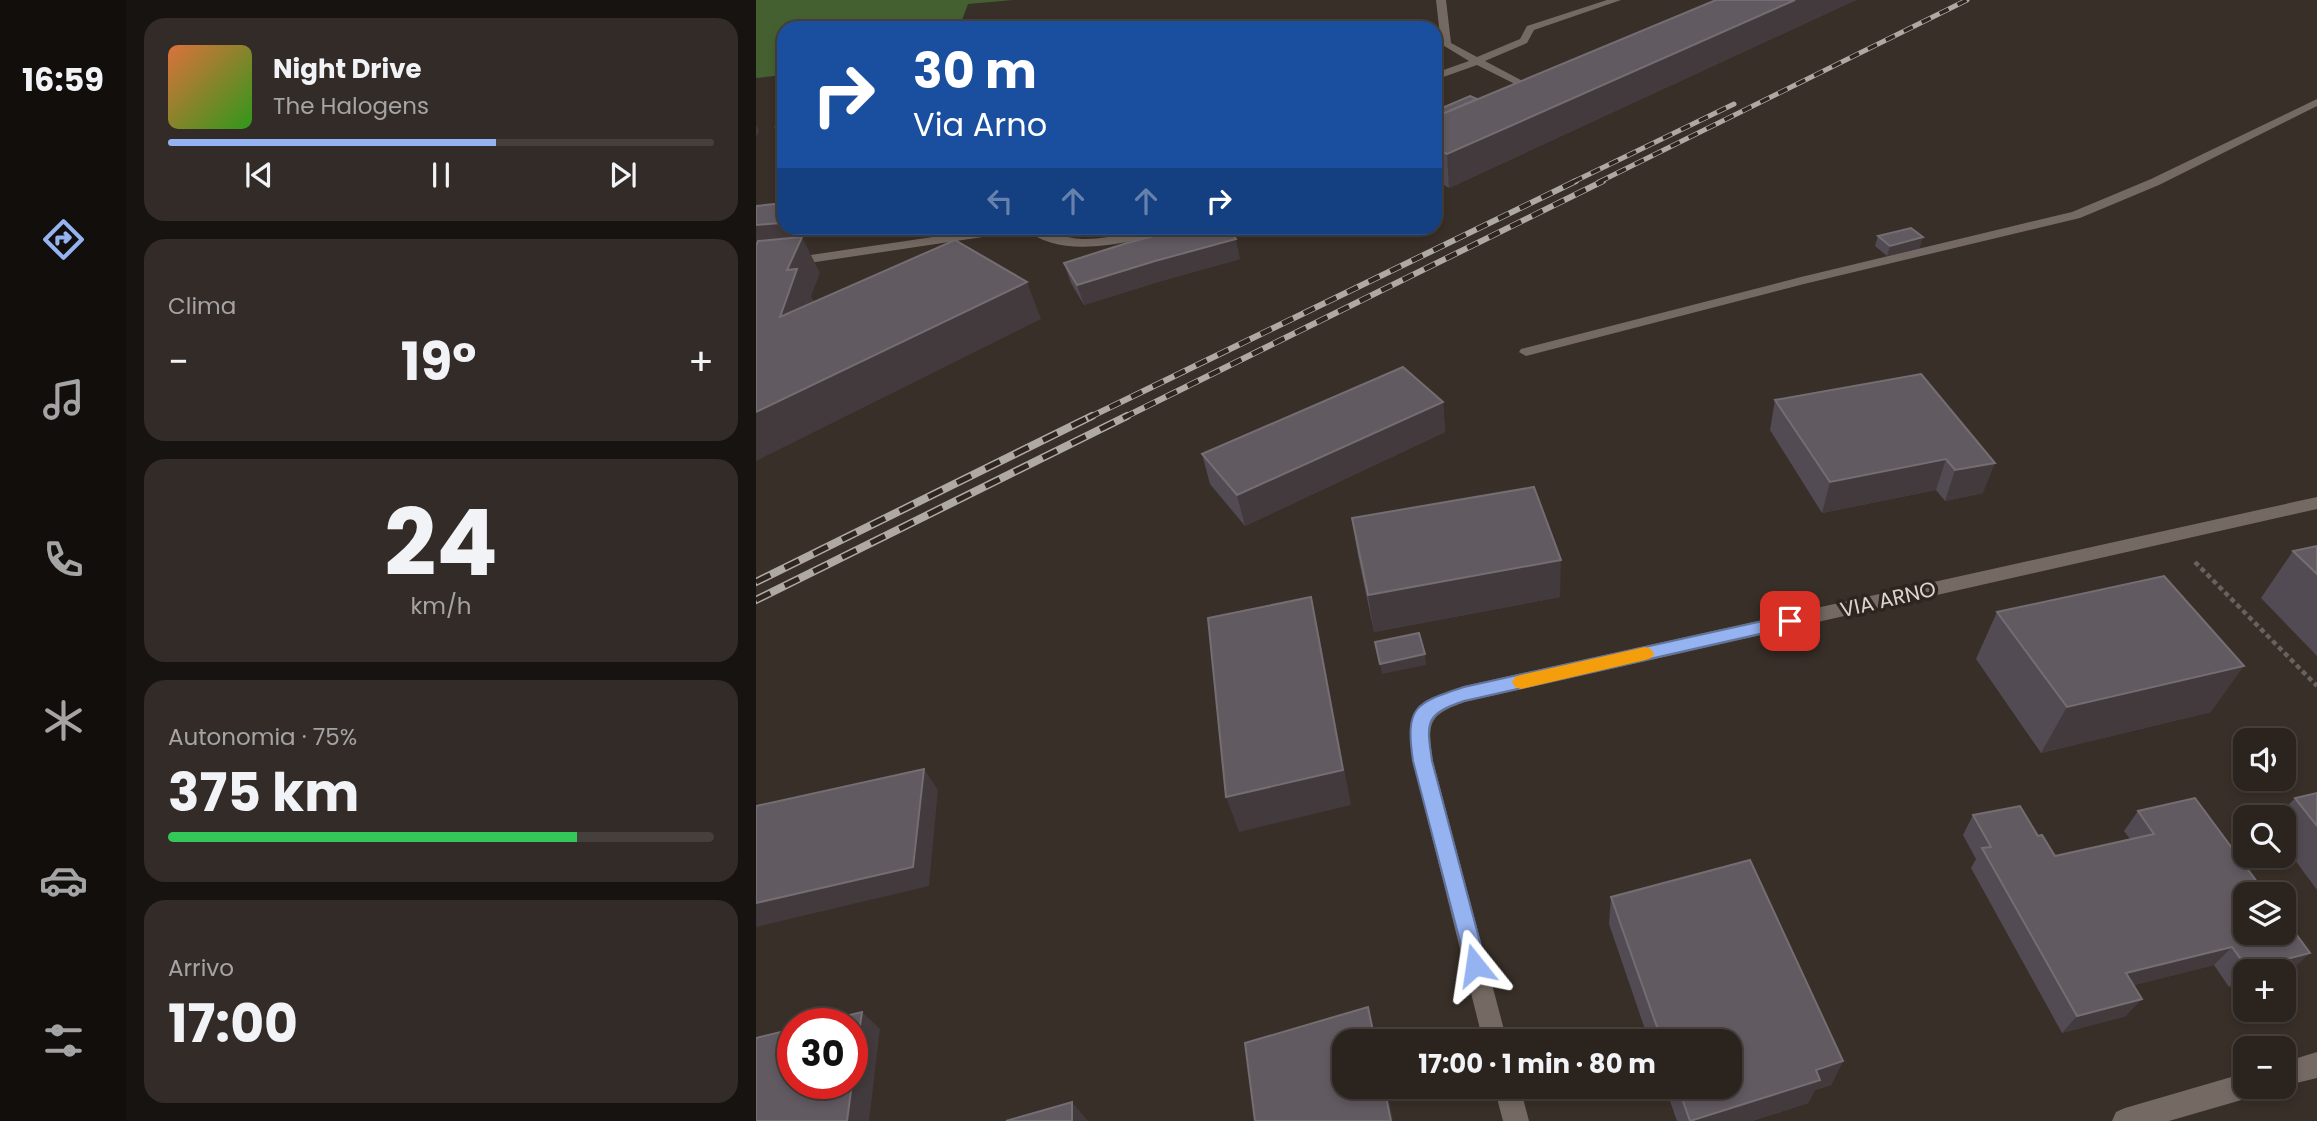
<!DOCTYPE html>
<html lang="it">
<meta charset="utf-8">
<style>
:root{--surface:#2a231e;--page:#322b27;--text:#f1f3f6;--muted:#a5a4a4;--line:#46403c;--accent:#95b2f1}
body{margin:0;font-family:Poppins,sans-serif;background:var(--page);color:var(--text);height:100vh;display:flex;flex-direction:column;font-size:26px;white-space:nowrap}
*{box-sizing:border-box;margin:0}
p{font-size:23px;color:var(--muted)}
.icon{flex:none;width:38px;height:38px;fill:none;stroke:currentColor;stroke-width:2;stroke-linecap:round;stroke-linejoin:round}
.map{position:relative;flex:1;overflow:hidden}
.drawer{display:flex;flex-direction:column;gap:18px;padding:18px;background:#171310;width:630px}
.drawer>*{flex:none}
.guide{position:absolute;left:21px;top:21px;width:665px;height:214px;border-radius:21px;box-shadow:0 4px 10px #0003,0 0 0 2px var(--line);background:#1a4fa0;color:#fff;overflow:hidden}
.buttons{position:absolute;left:1477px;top:728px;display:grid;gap:14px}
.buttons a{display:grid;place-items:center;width:63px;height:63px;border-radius:14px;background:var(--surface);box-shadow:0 4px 10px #0003,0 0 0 2px var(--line);font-size:35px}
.speed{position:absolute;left:21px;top:1008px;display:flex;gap:14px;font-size:35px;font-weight:700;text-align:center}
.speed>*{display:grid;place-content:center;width:91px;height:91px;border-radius:50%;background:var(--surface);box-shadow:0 4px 10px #0003,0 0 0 2px var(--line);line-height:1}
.speed .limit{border:10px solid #d22;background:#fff;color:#111}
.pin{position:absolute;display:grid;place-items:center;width:60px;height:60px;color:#fff;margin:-30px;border-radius:14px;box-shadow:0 4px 10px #0006}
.me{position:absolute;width:77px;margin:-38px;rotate:345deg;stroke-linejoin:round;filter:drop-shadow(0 0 5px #0008)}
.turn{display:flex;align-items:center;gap:24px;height:147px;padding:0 21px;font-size:32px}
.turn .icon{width:91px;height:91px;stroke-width:2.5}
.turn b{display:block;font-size:49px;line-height:60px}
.lanes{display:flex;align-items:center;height:66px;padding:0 21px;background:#0003;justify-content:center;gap:35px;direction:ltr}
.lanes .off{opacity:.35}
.big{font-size:52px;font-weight:700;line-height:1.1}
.drawer .widget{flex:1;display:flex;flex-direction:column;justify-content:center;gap:10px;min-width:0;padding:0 24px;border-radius:21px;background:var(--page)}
.drawer .dial{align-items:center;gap:0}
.dial b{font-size:91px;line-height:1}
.song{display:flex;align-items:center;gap:21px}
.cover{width:84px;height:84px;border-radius:10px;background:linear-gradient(135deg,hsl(20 70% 55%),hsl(110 70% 35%))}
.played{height:7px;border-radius:4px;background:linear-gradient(90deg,var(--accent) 60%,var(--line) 60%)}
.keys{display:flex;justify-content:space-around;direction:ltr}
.heat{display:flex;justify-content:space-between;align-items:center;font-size:38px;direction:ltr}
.charge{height:10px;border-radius:5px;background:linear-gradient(90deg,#34c759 75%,var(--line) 0)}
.trip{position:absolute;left:576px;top:1029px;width:410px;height:70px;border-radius:21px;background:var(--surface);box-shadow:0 4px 10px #0003,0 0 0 2px var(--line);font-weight:700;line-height:70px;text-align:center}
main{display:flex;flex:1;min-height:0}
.tabs{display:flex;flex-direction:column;width:126px;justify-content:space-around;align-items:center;background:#110e0c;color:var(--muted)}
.tabs .icon{width:49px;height:49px}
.tabs .active{color:var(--accent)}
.tabs b{font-size:32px;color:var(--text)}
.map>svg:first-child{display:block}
.green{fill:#456030}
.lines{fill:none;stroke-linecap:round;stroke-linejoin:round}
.path{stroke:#69615b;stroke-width:4.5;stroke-dasharray:5 3.5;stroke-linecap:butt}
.minor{fill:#756a63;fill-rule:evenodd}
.rail-far2-casing{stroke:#afa9a4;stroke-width:5}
.rail-far1-casing{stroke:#afa9a4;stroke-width:6}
.rail-casing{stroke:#afa9a4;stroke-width:8}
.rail-far2{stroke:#2e251f;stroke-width:3.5;stroke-dasharray:10;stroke-linecap:butt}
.rail-far1{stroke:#2e251f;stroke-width:4.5;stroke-dasharray:12;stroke-linecap:butt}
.rail{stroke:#2e251f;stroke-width:5;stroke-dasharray:16;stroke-linecap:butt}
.wall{fill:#524b53}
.shaded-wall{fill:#423a3c}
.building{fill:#615a61;stroke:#746d72;stroke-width:2}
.route{fill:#95b2f1;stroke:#61749d;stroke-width:2}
.slow{fill:#f59e0b}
.labels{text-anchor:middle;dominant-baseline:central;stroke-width:7;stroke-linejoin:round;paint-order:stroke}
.street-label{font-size:21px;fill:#dad4d0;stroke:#2e251f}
</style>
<main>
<nav class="tabs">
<b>16:59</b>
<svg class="icon active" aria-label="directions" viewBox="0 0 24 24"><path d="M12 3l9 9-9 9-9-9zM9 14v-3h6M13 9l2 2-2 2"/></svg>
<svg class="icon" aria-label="music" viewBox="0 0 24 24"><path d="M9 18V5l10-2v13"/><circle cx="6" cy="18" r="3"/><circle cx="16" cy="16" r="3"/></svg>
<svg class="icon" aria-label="phone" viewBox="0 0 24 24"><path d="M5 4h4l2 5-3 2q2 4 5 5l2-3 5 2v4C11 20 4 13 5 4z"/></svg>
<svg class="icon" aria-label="climate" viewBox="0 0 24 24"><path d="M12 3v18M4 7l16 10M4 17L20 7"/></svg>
<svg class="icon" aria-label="car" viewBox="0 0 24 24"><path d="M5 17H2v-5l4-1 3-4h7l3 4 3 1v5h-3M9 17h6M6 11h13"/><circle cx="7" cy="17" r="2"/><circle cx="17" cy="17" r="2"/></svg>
<svg class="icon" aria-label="filters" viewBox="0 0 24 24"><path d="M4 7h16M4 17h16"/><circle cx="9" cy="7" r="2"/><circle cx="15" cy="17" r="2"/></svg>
</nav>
<section class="drawer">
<div class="widget">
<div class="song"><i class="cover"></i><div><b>Night Drive</b><p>The Halogens</p></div></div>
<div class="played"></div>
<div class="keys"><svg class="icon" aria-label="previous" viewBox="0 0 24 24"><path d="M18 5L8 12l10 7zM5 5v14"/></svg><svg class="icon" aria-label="pause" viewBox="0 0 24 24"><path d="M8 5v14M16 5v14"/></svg><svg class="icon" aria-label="next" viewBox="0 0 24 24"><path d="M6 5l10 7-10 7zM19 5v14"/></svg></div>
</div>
<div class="widget"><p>Clima</p>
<div class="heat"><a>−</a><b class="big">19°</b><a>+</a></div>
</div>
<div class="widget dial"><b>24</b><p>km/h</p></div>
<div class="widget"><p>Autonomia · 75%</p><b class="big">375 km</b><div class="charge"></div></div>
<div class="widget"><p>Arrivo</p><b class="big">17:00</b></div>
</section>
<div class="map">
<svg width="1561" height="1121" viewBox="0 0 1561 1121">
<rect width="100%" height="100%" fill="#382f28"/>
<!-- green -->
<polygon class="green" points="0,0 257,0 212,4 203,28 28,28 28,75 0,78"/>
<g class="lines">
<!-- path -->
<polyline class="path" points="1439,562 1561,686"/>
<!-- minor -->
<g class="minor">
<polygon points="680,0 690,0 695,43 721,57 764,39 771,26 851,0 865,0 778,30 771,43 729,61 776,86 759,94 754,91 763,86 721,65 679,80 679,73 713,61 685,44"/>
<polygon points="1561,99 1561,106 1403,185 1324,218 1048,284 770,356 763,352 765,349 1045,277 1316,212 1395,179"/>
<polygon points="238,228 266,228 260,232 0,271 0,263"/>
<path d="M 268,228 C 288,226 306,239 327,239 C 359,240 390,225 421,228 L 419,231 C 377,241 305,262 268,228 Z"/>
<path d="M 1561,497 L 1561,509 L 709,702 C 672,715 671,723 677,761 L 751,1041 L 727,1041 L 657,761 C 649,710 662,702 708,686 Z"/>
<polygon points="1561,1052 1561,1078 1528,1086 1528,1062"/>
<polygon points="1489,1073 1489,1087 1501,1087 1498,1095 1489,1099 1413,1121 1356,1121 1360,1112 1369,1108"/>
<polygon points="738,1087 764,1087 773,1121 747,1121"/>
</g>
<defs>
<g id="rail-far2">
<polyline points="817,182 978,104"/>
<polyline points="843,182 1211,0"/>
</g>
<g id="rail-far1">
<polyline points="332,418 820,181"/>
<polyline points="367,418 847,181"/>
</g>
<g id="rail">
<polyline points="0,582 336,416"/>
<polyline points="0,600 371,416"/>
</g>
</defs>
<!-- rail-far2 casing -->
<use href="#rail-far2" class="rail-far2-casing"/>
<!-- rail-far1 casing -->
<use href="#rail-far1" class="rail-far1-casing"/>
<!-- rail casing -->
<use href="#rail" class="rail-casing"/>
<!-- rail-far2 -->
<use href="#rail-far2" class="rail-far2"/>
<!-- rail-far1 -->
<use href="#rail-far1" class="rail-far1"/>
<!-- rail -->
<use href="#rail" class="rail"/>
</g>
<!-- wall -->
<g class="wall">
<polygon points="960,0 1100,0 693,188 679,180 679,111 721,99"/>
<polygon points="1122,236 1164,248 1131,256 1119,246"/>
<polygon points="484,259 405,281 328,305 315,283 308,263"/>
<polygon points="1165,374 1227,493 1189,501 1180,490 1066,513 1014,430 1019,400"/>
<polygon points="687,402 689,432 489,526 454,484 446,454"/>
<polygon points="596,518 804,597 618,632 602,556"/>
<polygon points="1561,546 1561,656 1505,598 1537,551"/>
<polygon points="1241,612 1455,712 1285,753 1220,659"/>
<polygon points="1561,793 1561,890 1528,845 1528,817 1521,817 1539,798"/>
<polygon points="1382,811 1534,972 1489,971 1489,983 1473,987 1458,965 1378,985 1370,1016 1306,1033 1215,868 1220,859 1207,835 1217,815 1299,856 1374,839 1368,831"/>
<polygon points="855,897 1087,1061 1075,1085 1059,1090 1052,1103 996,1121 921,1121 909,1087 973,1087 973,1041 893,1041 853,924"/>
</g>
<!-- shaded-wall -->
<g class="shaded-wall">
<polygon points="1039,0 1100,0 693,188 691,154"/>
<polygon points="0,124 3,131 0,137"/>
<polygon points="28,125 28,142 20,126"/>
<polygon points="28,217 28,228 43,228 36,243 0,246 0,225"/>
<polygon points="46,237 64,273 55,296 60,306 24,317 31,270"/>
<polygon points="1167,237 1164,248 1131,256 1134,246"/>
<polygon points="480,239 484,259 405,281 328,305 321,285 399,261"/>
<polygon points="271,282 285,319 0,461 0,412"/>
<polygon points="687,402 689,432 489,526 481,495"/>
<polygon points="1190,459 1180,490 1066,513 1074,482"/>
<polygon points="1239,463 1227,493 1189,501 1199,470"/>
<polygon points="805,560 804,597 618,632 612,595"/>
<polygon points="555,597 563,635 595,805 483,832 470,797"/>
<polygon points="669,654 670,665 626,674 624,664"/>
<polygon points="1488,666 1455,712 1285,753 1311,707"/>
<polygon points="168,769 182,790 173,886 0,927 0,903"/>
<polygon points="1476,947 1458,965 1355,991 1370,973"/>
<polygon points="1554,953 1534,972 1528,973 1528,971 1490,971 1492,969"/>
<polygon points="1489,972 1489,983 1473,987"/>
<polygon points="1386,999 1370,1016 1306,1033 1321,1016"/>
<polygon points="612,1007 620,1037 621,1041 619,1041"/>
<polygon points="106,1012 124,1029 113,1121 91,1121"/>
<polygon points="1087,1061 1075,1085 1059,1090 1052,1103 996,1121 935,1121 1060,1070"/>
<polygon points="628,1087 630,1087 637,1121 635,1121"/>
<polygon points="316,1102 332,1121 316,1121"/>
</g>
<!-- building -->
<g class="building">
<polygon points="960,0 1039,0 691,154 679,148 679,117"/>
<polygon points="714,96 721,99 679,117 679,111"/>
<polygon points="28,112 28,125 20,126"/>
<polygon points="28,203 28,217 25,223 0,225 0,206"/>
<polygon points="428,228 471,228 480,239 399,261 321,285 308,263 371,243"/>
<polygon points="1155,228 1167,237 1134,246 1122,236"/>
<polygon points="46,237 31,270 41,269 24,317 199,240 271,282 0,412 0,246 2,241"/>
<polygon points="647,367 687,402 481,495 446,454"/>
<polygon points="1165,374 1239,463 1199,470 1190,459 1074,482 1019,400"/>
<polygon points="778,487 805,560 612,595 596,518"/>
<polygon points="1561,546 1561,574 1537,551"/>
<polygon points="1408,576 1488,666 1311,707 1241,612"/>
<polygon points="555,597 587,770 470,797 452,618"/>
<polygon points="663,633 669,654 624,664 619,642"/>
<polygon points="168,769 157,867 0,903 0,806"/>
<polygon points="1561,793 1561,826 1539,798"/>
<polygon points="1439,798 1510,894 1489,894 1489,933 1528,933 1528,918 1554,953 1492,969 1476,947 1370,973 1386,999 1321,1016 1226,848 1235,847 1217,815 1264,806 1282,836 1286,835 1299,856 1398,834 1382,811"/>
<polygon points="994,860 1087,1061 1060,1070 1064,1080 934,1121 922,1087 973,1087 973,1041 906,1041 855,897"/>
<polygon points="612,1007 619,1041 588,1041 588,1087 628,1087 635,1121 499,1121 489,1043"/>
<polygon points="106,1012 96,1081 96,1024 57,1024"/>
<polygon points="37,1029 37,1083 96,1083 91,1121 0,1121 0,1038"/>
<polygon points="316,1102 316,1121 250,1121"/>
</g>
<!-- route -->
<path class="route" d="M 1034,615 L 1042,621 L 1039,626 L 708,701 C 669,714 670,722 676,761 L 730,965 L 727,972 L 719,975 L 712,972 L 657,761 C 649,706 659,703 708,687 Z"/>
<!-- slow -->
<polygon class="slow" points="889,647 895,649 898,654 895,658 889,660 765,689 759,687 756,682 759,677 765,675"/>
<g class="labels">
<!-- street labels -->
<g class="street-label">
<text transform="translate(1132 599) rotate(-13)">VIA ARNO</text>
</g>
</g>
</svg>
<div class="buttons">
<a><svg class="icon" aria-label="sound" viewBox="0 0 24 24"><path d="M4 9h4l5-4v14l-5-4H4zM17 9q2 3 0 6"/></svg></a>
<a><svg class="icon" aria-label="search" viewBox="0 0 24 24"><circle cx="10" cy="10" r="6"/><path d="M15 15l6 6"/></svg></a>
<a><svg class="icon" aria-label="layers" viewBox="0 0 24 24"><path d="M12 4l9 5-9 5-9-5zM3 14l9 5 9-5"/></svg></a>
<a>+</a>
<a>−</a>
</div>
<div class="speed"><div class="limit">30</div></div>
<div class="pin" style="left:1034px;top:621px;background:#d93025"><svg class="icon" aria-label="arrive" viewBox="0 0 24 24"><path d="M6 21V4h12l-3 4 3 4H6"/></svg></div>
<svg class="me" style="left:719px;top:965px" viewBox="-20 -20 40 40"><path d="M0-17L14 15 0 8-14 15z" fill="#95b2f1" stroke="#fff" stroke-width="4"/></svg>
<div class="trip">17:00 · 1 min · 80 m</div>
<div class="guide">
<div class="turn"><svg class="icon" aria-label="right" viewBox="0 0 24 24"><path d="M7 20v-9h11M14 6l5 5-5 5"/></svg><div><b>30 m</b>Via Arno</div></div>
<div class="lanes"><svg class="icon off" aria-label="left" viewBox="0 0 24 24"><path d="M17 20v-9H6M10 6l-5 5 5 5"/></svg><svg class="icon off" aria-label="ahead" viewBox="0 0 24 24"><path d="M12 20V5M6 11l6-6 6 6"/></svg><svg class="icon off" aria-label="ahead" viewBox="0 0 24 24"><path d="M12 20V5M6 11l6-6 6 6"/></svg><svg class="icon" aria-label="right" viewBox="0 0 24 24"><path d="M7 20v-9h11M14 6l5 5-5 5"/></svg></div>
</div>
</div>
</main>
